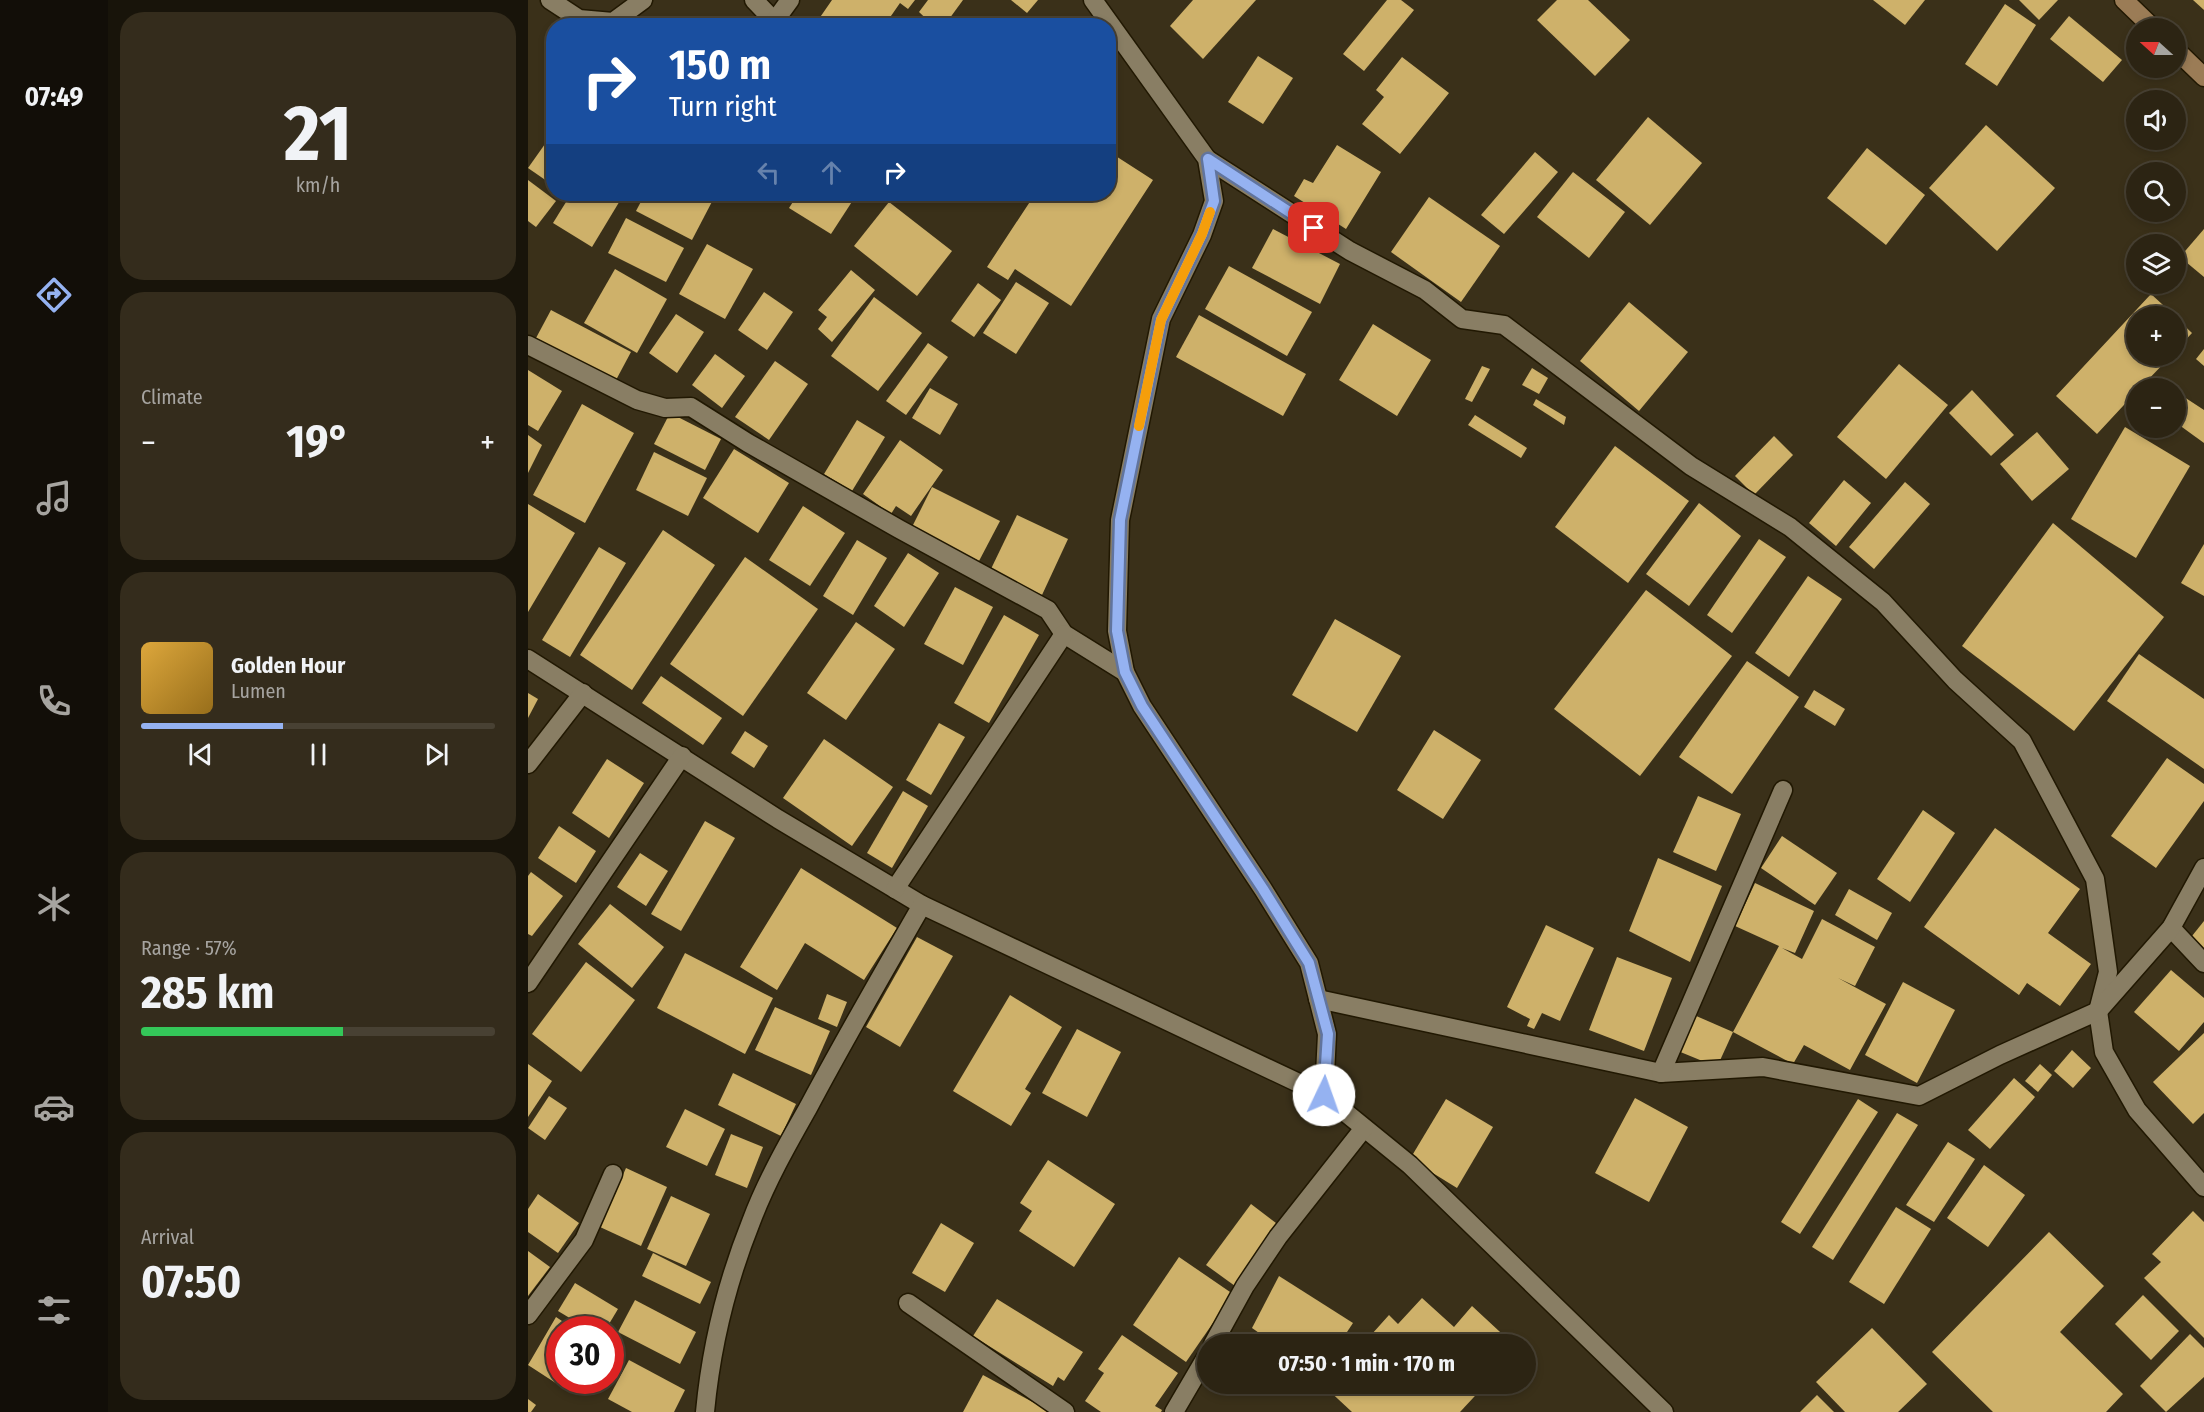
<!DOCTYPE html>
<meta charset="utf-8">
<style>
:root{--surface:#2c2413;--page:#342c1c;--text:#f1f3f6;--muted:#a6a4a0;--line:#484133;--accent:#95b2f1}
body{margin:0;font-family:"Fira Sans Condensed",sans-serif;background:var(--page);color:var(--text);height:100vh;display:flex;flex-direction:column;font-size:22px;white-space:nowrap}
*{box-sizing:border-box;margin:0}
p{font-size:20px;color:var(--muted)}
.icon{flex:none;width:33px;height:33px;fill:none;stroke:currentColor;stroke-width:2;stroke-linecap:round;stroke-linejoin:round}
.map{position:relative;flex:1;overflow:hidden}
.side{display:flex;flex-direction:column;gap:12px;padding:12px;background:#18140a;width:420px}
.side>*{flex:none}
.banner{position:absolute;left:18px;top:18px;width:570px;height:183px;border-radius:24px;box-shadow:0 3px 9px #0003,0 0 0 2px var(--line);background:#1a4fa0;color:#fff;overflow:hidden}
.needle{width:39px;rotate:291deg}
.tools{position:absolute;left:1598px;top:18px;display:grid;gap:12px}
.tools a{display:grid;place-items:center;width:60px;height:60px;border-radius:50%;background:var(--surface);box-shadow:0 3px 9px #0003,0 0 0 2px var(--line);font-size:30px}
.speed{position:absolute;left:18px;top:1316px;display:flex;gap:12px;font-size:30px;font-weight:700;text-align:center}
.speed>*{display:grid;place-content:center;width:78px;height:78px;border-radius:50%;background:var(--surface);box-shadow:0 3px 9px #0003,0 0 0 2px var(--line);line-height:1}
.speed .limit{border:9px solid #d22;background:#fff;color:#111}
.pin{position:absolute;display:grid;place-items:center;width:51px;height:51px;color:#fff;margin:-26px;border-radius:12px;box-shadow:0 3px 9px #0006}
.me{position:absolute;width:66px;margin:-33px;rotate:3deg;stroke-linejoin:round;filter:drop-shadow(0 0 4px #0008)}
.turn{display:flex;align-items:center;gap:21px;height:126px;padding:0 24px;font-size:27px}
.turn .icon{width:78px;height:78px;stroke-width:2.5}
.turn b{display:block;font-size:42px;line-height:51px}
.lanes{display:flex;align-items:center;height:57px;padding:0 24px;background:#0003;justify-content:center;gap:30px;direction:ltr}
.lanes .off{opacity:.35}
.big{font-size:45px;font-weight:700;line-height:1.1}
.side .widget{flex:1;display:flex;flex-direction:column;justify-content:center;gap:9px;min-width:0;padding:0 21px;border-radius:24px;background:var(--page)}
.side .dial{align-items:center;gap:0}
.dial b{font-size:78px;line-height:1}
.song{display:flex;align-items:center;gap:18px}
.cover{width:72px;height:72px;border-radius:9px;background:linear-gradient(135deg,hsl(40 70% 55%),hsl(40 70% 35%))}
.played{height:6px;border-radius:3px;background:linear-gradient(90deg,var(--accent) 40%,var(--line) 40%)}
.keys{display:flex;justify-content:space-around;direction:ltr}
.heat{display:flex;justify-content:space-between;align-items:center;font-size:33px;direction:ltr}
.charge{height:9px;border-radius:4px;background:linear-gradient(90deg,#34c759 57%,var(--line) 0)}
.trip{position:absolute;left:669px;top:1334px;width:339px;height:60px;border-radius:30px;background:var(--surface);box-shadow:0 3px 9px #0003,0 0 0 2px var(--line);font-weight:700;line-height:60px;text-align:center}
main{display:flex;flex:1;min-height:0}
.tabs{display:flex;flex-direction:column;width:108px;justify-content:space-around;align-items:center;background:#120e08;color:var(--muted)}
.tabs .icon{width:42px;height:42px}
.tabs .on{color:var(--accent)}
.tabs b{font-size:27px;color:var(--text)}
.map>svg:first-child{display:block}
.building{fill:#ceb16a}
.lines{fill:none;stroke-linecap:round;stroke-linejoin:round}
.street-casing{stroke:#211802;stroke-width:21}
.secondary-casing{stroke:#211802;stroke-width:21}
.street{stroke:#897e64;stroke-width:18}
.secondary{stroke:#9b7c56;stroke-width:18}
.route-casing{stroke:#61749d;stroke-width:15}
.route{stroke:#95b2f1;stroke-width:10}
.slow{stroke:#f59e0b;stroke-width:10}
</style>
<main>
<nav class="tabs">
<b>07:49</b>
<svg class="icon on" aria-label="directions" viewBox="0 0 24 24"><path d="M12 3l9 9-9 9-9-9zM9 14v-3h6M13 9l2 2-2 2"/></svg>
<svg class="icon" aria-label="music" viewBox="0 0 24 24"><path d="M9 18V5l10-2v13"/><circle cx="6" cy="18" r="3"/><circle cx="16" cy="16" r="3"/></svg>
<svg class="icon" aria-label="phone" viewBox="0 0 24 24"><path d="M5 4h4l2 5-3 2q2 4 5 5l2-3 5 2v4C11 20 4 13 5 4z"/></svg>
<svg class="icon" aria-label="climate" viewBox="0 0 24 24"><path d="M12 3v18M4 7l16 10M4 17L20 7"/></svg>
<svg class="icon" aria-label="car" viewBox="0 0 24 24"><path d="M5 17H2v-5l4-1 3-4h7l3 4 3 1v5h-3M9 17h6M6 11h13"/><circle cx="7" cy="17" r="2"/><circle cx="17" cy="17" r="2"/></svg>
<svg class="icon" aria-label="filters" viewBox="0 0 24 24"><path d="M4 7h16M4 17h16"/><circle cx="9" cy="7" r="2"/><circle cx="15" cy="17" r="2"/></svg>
</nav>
<section class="side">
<div class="widget dial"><b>21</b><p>km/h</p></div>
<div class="widget"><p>Climate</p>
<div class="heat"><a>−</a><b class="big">19°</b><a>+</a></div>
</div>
<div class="widget">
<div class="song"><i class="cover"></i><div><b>Golden Hour</b><p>Lumen</p></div></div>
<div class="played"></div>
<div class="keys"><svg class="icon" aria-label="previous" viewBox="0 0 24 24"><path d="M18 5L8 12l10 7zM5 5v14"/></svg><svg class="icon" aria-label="pause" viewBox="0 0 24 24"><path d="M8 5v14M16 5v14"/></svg><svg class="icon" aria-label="next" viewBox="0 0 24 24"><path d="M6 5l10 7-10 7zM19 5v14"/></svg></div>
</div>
<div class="widget"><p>Range · 57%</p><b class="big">285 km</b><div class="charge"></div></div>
<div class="widget"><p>Arrival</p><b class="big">07:50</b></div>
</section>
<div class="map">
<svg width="1676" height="1412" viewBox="0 0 1676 1412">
<rect width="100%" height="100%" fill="#3a3019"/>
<!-- building -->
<g class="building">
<polygon points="304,0 387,0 380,9 372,3 356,26 286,26"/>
<polygon points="400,0 435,0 416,26 406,26 391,12"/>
<polygon points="483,0 510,0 499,13"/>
<polygon points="665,0 728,0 675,59 642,26"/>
<polygon points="859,0 873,0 886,10 836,71 815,54"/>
<polygon points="1029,0 1060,0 1102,40 1067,76 1009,20"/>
<polygon points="1345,0 1397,0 1377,25"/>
<polygon points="1491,0 1530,0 1511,20"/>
<polygon points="1665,0 1676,0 1676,10"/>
<polygon points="1477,4 1508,25 1469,86 1437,64"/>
<polygon points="1541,16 1594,60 1575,82 1522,39"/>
<polygon points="730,56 765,78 735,124 700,102"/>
<polygon points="874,57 921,93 872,154 834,124 856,97 848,90"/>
<polygon points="1120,117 1174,163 1122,225 1068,180"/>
<polygon points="1458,125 1527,188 1469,251 1401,188"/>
<polygon points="17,144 26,150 26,186 0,168"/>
<polygon points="809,145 853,172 818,229 766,196 776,179 785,183"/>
<polygon points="1339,148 1397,195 1358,245 1299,198"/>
<polygon points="580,151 625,180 543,306 487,269 480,280 459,267 507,194 580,194"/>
<polygon points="1007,152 1030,172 976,234 953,215"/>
<polygon points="1045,172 1097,212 1061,258 1009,217"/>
<polygon points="0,180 28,201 8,227 0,221"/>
<polygon points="43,194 96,194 64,247 25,223"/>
<polygon points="117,194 188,194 164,240 108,211"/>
<polygon points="270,194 329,194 303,234 261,208"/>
<polygon points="901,197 972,246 933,302 863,252"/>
<polygon points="361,202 424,251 389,296 326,246"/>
<polygon points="98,218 156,248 138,282 80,253"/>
<polygon points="745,229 812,264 792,304 724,268"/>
<polygon points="1676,229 1676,277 1652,257"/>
<polygon points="179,244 225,269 197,319 151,294"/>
<polygon points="701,266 784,312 759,356 677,309"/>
<polygon points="87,269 139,299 109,353 56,323"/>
<polygon points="323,270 347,290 304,342 290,329 299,317 290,310"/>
<polygon points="488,282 521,303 488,354 455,333"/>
<polygon points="450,283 473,300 446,337 423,321"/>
<polygon points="236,292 265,312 239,350 210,330"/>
<polygon points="1623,294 1647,316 1608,316 1608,356 1643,356 1612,388 1608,388 1608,392 1569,434 1528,396"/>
<polygon points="346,297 394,333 350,391 303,356"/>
<polygon points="1101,302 1160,352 1111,411 1052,361"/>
<polygon points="23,310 103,352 88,380 8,338"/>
<polygon points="148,314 176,332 149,373 121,353"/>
<polygon points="671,315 778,374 755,416 648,357"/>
<polygon points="1647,317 1664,333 1647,351"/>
<polygon points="845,324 903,360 869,416 811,380"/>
<polygon points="400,343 420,357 378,415 358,401"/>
<polygon points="1676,349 1676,366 1668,359"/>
<polygon points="187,354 217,376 194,408 164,385"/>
<polygon points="247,361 280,384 241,440 207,417"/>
<polygon points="1371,364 1420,405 1358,479 1309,437"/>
<polygon points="954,366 962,369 944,402 937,399"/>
<polygon points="1004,368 1020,378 1011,394 994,385"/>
<polygon points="0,370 34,391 10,431 0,425"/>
<polygon points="402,388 430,404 412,435 384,418"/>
<polygon points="1444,390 1486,435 1463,456 1421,413"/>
<polygon points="1650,393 1676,410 1676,443 1647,422 1647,398"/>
<polygon points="1008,399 1038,417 1036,425 1005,405"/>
<polygon points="54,404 106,433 57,523 5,495"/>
<polygon points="142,413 193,439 177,470 126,444"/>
<polygon points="947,415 999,448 993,458 940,425"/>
<polygon points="329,420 357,437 324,491 296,474"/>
<polygon points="1597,427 1662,466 1608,558 1543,519"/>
<polygon points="1509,432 1541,469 1504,501 1472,464"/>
<polygon points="0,435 14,445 0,473"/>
<polygon points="1246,436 1265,455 1226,495 1207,476"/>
<polygon points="372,440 415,470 383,516 368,506 363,514 335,494"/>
<polygon points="1087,446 1161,501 1100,583 1027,527"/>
<polygon points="206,449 261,483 230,533 175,498"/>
<polygon points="126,452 179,478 160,516 108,490"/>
<polygon points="1316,480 1343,503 1308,546 1281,523"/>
<polygon points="1377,482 1402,504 1346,569 1321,547"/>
<polygon points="404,487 472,521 451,561 384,527"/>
<polygon points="1171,503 1213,536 1161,606 1118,574"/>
<polygon points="0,504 47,533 0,612"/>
<polygon points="275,506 317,533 282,586 241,560"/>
<polygon points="489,515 540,539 514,595 462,571"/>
<polygon points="1525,523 1636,617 1546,731 1434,646"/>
<polygon points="135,530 187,565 104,690 52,655"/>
<polygon points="1231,539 1258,557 1204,633 1179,615"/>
<polygon points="329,540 359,558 325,615 295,596"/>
<polygon points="1676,544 1676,596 1653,583"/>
<polygon points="71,547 98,563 42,657 14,640"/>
<polygon points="380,553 411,573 376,627 346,606"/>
<polygon points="217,557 290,609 215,716 142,664"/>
<polygon points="1280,576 1314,599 1261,677 1227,653"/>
<polygon points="427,587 465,607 435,665 396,644"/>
<polygon points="1118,590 1204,656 1112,776 1026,709"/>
<polygon points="476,615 511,635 461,723 426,703"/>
<polygon points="807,619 873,656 829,732 764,695"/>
<polygon points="328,622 367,649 318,720 279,693"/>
<polygon points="1611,654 1676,699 1676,769 1579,701"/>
<polygon points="1219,661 1271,697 1204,794 1151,757"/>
<polygon points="133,676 194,718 175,745 114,703"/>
<polygon points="1286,690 1317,709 1307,726 1276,707"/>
<polygon points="0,693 10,699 0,718"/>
<polygon points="411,723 437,737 403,795 378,780"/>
<polygon points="906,730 953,760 915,819 869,790"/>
<polygon points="217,731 240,746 226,768 203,753"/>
<polygon points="296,739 365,787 324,846 255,798"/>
<polygon points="1639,758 1676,784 1676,801 1628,868 1583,836"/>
<polygon points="79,759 116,783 81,838 44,813"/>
<polygon points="375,791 400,806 364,868 339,853"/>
<polygon points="1170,796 1213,814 1188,871 1145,852"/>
<polygon points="1395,810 1427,833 1382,902 1349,879"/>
<polygon points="177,821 207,838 153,931 123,914"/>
<polygon points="31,826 68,851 48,883 10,858"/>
<polygon points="1467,828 1552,889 1520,933 1563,964 1532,1006 1499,983 1491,995 1396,927"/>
<polygon points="1254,836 1309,873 1287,905 1233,868"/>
<polygon points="112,853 140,871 118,906 89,887"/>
<polygon points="1130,858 1194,886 1162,962 1101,931"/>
<polygon points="273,868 369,928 336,980 277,943 249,990 212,967"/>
<polygon points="3,872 35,896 4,936 0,934 0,876"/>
<polygon points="1227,883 1286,911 1267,953 1254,948 1274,959 1294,919 1347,947 1327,986 1310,978 1358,1004 1322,1070 1276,1045 1265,1064 1205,1032 1251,946 1207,926"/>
<polygon points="1321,889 1364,913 1349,940 1307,915"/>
<polygon points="82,904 136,947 104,988 50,944"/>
<polygon points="1676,921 1676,954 1660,941"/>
<polygon points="1018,925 1066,948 1032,1021 1014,1013 1006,1029 999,1026 1002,1019 979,1007"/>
<polygon points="389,937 425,956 372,1047 338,1027"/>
<polygon points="157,953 245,998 217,1054 129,1008"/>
<polygon points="1089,957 1144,978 1116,1051 1061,1030"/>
<polygon points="58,962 107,1000 53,1072 4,1034"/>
<polygon points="1643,970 1676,998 1676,1022 1651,1051 1606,1012"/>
<polygon points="1375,982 1427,1010 1389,1083 1337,1055"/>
<polygon points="299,994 319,1002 309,1027 290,1019"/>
<polygon points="482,995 534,1027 497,1089 503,1093 483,1126 425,1091"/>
<polygon points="247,1007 302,1031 283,1075 227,1050"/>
<polygon points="1166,1015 1205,1032 1189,1067 1150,1051"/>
<polygon points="549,1029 593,1052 559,1117 514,1093"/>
<polygon points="1676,1033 1676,1113 1665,1124 1625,1082"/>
<polygon points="1544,1050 1563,1068 1545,1088 1526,1071"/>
<polygon points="0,1064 24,1081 0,1117"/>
<polygon points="1512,1064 1524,1075 1510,1092 1497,1081"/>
<polygon points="205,1073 268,1104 253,1136 190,1105"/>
<polygon points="1486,1078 1507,1097 1462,1149 1440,1130"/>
<polygon points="21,1096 39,1108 17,1140 0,1128"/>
<polygon points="1107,1098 1160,1127 1121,1202 1067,1173"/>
<polygon points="918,1099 965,1127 929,1188 882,1159"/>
<polygon points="1330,1099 1350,1112 1272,1234 1253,1222"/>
<polygon points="157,1109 197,1129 179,1166 138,1147"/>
<polygon points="1369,1113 1390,1125 1305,1260 1284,1247"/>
<polygon points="203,1134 235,1147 219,1188 187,1175"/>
<polygon points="1420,1142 1447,1159 1406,1222 1378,1205"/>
<polygon points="520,1160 587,1204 546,1267 491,1231 504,1211 492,1203"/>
<polygon points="1456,1165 1497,1195 1460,1247 1419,1218"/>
<polygon points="98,1168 139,1187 113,1246 72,1227"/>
<polygon points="10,1194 51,1223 30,1253 0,1232 0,1209"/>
<polygon points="143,1196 182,1214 158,1266 119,1249"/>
<polygon points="723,1204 752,1226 707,1286 678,1265"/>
<polygon points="1368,1207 1403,1229 1356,1304 1321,1282"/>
<polygon points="1665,1211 1676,1222 1676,1338 1616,1278 1633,1262 1624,1254"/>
<polygon points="413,1223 446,1243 417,1292 384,1273"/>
<polygon points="1521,1232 1576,1286 1532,1332 1595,1394 1578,1412 1465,1412 1404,1352"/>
<polygon points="0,1251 22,1267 0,1296"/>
<polygon points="125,1253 183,1282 172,1304 114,1276"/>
<polygon points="651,1257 705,1294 658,1362 605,1325"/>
<polygon points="751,1276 825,1323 811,1344 747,1344 724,1328"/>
<polygon points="47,1283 90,1309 78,1329 60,1329 30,1311"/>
<polygon points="1615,1295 1651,1331 1623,1360 1587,1324"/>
<polygon points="894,1298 926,1327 944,1306 985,1344 835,1344 861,1315 870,1324"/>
<polygon points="469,1299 555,1352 536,1381 530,1377 525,1386 445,1336"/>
<polygon points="107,1300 168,1332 152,1364 90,1332"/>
<polygon points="28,1317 46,1329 32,1329 32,1380 47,1380 40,1391 0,1365"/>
<polygon points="1344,1328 1399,1384 1370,1412 1317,1412 1288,1382"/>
<polygon points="1662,1334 1676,1348 1676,1377 1638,1412 1612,1386"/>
<polygon points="594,1335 650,1373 627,1406 634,1410 633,1412 573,1412 557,1401 576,1373 570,1369"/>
<polygon points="101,1360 157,1390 146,1412 104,1412 80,1399"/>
<polygon points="455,1375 523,1412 435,1412"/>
<polygon points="799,1383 959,1383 932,1412 824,1412 796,1386"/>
<polygon points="1289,1395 1306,1412 1272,1412"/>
<polygon points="0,1399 8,1405 3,1412 0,1412"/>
</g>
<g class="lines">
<defs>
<g id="street">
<polyline points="22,0 51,19 85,22 115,0"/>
<polyline points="226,0 251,26"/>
<polyline points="565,0 679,159 686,201 674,235 633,319 592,520 589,631 597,672 614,706 735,889 781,963 799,1034 796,1095"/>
<polyline points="246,22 262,0"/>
<polyline points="679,159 822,251 897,290 934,319 976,325 1163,466 1262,527 1355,602 1427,680 1494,741 1567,879 1580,972 1570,1011 1576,1052 1609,1110 1676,1187"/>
<polyline points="0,345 109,400 137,408 163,407 220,443 371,529 520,610 536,634 597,672"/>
<polyline points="0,659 250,819 394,905 796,1095 882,1165 1136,1412"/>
<polyline points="0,764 55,693"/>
<polyline points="367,889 536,634"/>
<polyline points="1643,928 1676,963"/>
<polyline points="0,983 154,756"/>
<polyline points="790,999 1133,1073 1235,1067 1391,1096 1472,1055 1570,1011 1643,928 1676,868"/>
<polyline points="1133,1073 1255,790"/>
<polyline points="380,1303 537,1412"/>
<polyline points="0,1315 56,1240 85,1174"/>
<polyline points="685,1344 717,1286 750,1237 836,1128"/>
<path d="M 177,1412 C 183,1348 199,1282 223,1222 C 238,1182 259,1145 280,1108 C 316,1040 355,973 394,905"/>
<polyline points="646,1412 680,1354"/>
</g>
<g id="secondary">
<polyline points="1596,0 1625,28"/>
<polyline points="1647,49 1676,77"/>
</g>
</defs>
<!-- street casing -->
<use href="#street" class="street-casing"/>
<!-- secondary casing -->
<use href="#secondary" class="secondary-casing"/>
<!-- street -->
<use href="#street" class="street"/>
<!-- secondary -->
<use href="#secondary" class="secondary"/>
</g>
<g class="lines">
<defs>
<polyline id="route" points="786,228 680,159 686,201 674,234 633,320 592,520 589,631 597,672 614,706 735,889 781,963 800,1034 796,1095"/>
</defs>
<!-- route casing -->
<use href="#route" class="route-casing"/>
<!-- route -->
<use href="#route" class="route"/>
<!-- slow -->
<polyline class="slow" points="611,426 633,320 674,234 682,212"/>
</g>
</svg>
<div class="tools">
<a><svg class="needle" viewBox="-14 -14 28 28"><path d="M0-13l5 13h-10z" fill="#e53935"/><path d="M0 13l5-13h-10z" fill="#a6a4a0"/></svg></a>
<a><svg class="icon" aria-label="sound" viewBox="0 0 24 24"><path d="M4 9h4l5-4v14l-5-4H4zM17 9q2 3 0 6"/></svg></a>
<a><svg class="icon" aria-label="search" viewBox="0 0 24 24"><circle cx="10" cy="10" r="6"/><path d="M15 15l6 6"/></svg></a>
<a><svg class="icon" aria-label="layers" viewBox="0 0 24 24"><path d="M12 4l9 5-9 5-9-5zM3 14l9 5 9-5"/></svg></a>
<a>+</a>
<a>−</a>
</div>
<div class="speed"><div class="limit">30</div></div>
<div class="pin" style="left:786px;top:228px;background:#d93025"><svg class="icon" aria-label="arrive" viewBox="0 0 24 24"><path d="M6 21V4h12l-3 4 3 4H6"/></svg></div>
<svg class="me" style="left:796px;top:1095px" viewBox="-20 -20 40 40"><circle r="19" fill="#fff"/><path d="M0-13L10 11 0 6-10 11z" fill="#95b2f1"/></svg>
<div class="trip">07:50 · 1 min · 170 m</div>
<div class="banner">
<div class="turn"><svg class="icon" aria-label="right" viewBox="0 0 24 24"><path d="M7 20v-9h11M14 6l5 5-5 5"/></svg><div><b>150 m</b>Turn right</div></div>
<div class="lanes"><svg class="icon off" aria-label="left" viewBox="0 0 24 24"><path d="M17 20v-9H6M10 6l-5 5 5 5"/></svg><svg class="icon off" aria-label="ahead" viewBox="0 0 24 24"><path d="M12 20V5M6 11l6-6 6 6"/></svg><svg class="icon" aria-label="right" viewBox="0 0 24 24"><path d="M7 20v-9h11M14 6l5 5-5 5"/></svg></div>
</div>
</div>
</main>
